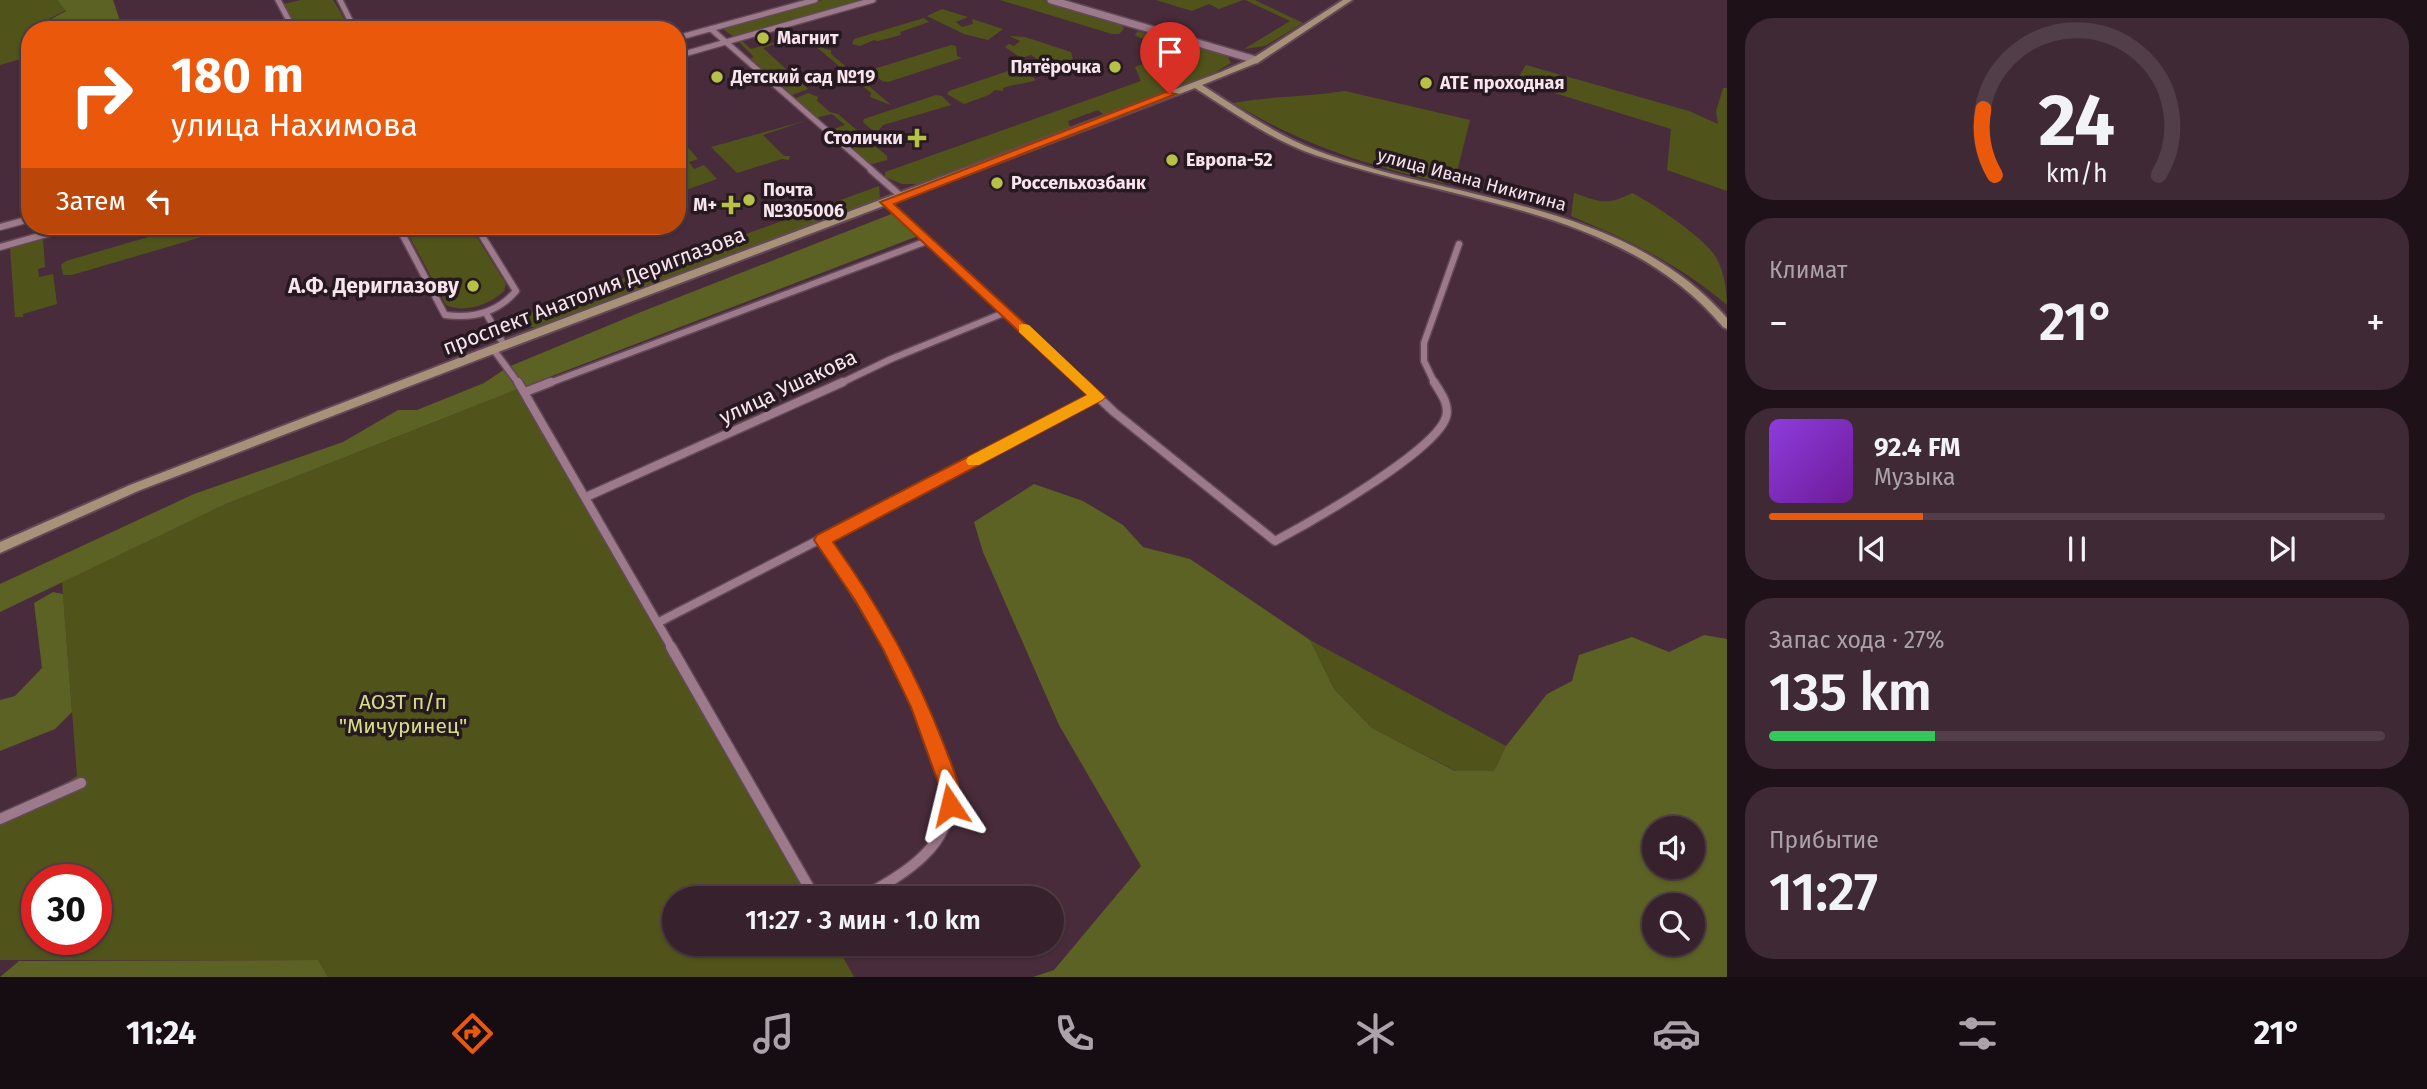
<!DOCTYPE html>
<html lang="ru">
<meta charset="utf-8">
<style>
:root{--surface:#37212c;--page:#3e2934;--text:#f1f3f6;--muted:#aaa3a9;--line:#513e48;--accent:#ea580c}
body{margin:0;font-family:"Fira Sans",sans-serif;background:var(--page);color:var(--text);height:100vh;display:flex;flex-direction:column;font-size:26px;white-space:nowrap}
*{box-sizing:border-box;margin:0}
p{font-size:23px;color:var(--muted)}
.icon{flex:none;width:38px;height:38px;fill:none;stroke:currentColor;stroke-width:2;stroke-linecap:round;stroke-linejoin:round}
.map{position:relative;flex:1;overflow:hidden}
.details{display:flex;flex-direction:column;gap:18px;padding:18px;background:#1e1218;width:700px}
.details>*{flex:none}
.guide{position:absolute;left:21px;top:21px;width:665px;height:214px;border-radius:28px;box-shadow:0 2px 5px #0004,0 0 0 2px var(--line);background:#ea580c;color:#fff;overflow:hidden}
.tools{position:absolute;left:1642px;top:816px;display:grid;gap:14px}
.tools a{display:grid;place-items:center;width:63px;height:63px;border-radius:50%;background:var(--surface);box-shadow:0 2px 5px #0004,0 0 0 2px var(--line);font-size:35px}
.speed{position:absolute;left:21px;top:864px;display:flex;gap:14px;font-size:35px;font-weight:700;text-align:center}
.speed>*{display:grid;place-content:center;width:91px;height:91px;border-radius:50%;background:var(--surface);box-shadow:0 2px 5px #0004,0 0 0 2px var(--line);line-height:1}
.speed .limit{border:10px solid #d22;background:#fff;color:#111}
.pin{position:absolute;display:grid;place-items:center;width:60px;height:60px;color:#fff;margin:-72px -30px;border-radius:50% 50% 50% 0;rotate:-45deg;box-shadow:0 0 7px #0007}
.pin .icon{rotate:45deg}
.me{position:absolute;width:77px;margin:-38px;rotate:350deg;stroke-linejoin:round;filter:drop-shadow(0 0 5px #0008)}
.turn{display:flex;align-items:center;gap:24px;height:147px;padding:0 35px;font-size:32px}
.turn .icon{width:91px;height:91px;stroke-width:2.5}
.turn b{display:block;font-size:49px;line-height:60px}
.then{display:flex;align-items:center;height:66px;padding:0 35px;background:#0003;gap:14px;font-size:26px}
.big{font-size:52px;font-weight:600;line-height:1.1}
.details .tile{flex:1;display:flex;flex-direction:column;justify-content:center;gap:10px;min-width:0;padding:0 24px;border-radius:28px;background:var(--page)}
.details .dial{align-items:center;gap:0}
.dial svg{height:182px;overflow:visible;fill:none;stroke:var(--line);stroke-width:7;stroke-linecap:round;text-anchor:middle}
.dial text{fill:var(--text);stroke:none}
.song{display:flex;align-items:center;gap:21px}
.cover{width:84px;height:84px;border-radius:10px;background:linear-gradient(135deg,hsl(270 70% 55%),hsl(280 70% 35%))}
.played{height:7px;border-radius:4px;background:linear-gradient(90deg,var(--accent) 25%,var(--line) 25%)}
.keys{display:flex;justify-content:space-around;direction:ltr}
.heat{display:flex;justify-content:space-between;align-items:center;font-size:38px;direction:ltr}
.charge{height:10px;border-radius:5px;background:linear-gradient(90deg,#34c759 27%,var(--line) 0)}
.trip{position:absolute;left:662px;top:886px;width:402px;height:70px;border-radius:35px;background:var(--surface);box-shadow:0 2px 5px #0004,0 0 0 2px var(--line);font-weight:600;line-height:70px;text-align:center}
.tab-bar{display:flex;height:112px;justify-content:space-around;align-items:center;background:#160d12;color:var(--muted)}
.tab-bar .icon{width:49px;height:49px}
.tab-bar .active{color:var(--accent)}
.tab-bar b{font-size:32px;color:var(--text)}
main{display:flex;flex:1;min-height:0}
.map>svg:first-child{display:block}
.green{fill:#50541b;fill-rule:evenodd}
.forest{fill:#5c6124;fill-rule:evenodd}
.building{fill:#6e4e5e}
.lines{fill:none;stroke-linecap:round;stroke-linejoin:round}
.minor-far3-casing{stroke:#634957;stroke-width:8}
.minor-far2-casing{stroke:#634957;stroke-width:9}
.minor-far1-casing{stroke:#634957;stroke-width:11}
.minor-casing{stroke:#634957;stroke-width:13}
.tertiary-casing{stroke:#634957;stroke-width:10}
.secondary-casing{stroke:#634957;stroke-width:4}
.minor-far3{stroke:#9d7a8b;stroke-width:5}
.minor-far2{stroke:#9d7a8b;stroke-width:6}
.minor-far1{stroke:#9d7a8b;stroke-width:8}
.minor{stroke:#9d7a8b;stroke-width:10}
.tertiary{stroke:#9d7a8b;stroke-width:7}
.secondary{fill:#a79178;fill-rule:evenodd}
.route{fill:#ea580c;stroke:#983908;stroke-width:2}
.slow{fill:#f59e0b}
.poi-dot{fill:#b8c147;stroke:#271920;stroke-width:2.5}
.labels{text-anchor:middle;dominant-baseline:central;stroke-width:7;stroke-linejoin:round;paint-order:stroke}
.far-poi-label{font-size:18px;font-weight:bold;fill:#f8e4ed;stroke:#271920;text-anchor:start}
.far-street-label{font-size:18px;fill:#f8e4ed;stroke:#271920}
.poi-label{font-size:21px;font-weight:bold;fill:#f8e4ed;stroke:#271920;text-anchor:end}
.street-label{font-size:21px;fill:#f8e4ed;stroke:#271920}
.park-label{font-size:21px;fill:#d5de84;stroke:#271920}
</style>
<main>
<div class="map">
<svg width="1727" height="977" viewBox="0 0 1727 977">
<rect width="100%" height="100%" fill="#492c3b"/>
<!-- green -->
<g class="green">
<polygon points="0,0 57,0 66,10 25,32 28,57 0,65"/>
<polygon points="301,0 333,0 350,28 298,30 284,4"/>
<polygon points="822,0 865,0 734,37 723,29"/>
<polygon points="1000,0 1045,0 1120,23 1124,29 1119,34 1112,34"/>
<polygon points="1156,0 1243,0 1219,9 1209,4 1192,11"/>
<polygon points="1245,0 1255,0 1303,23 1265,46 1244,49 1290,21"/>
<polygon points="942,9 968,17 956,22 962,27 973,24 972,19 1003,29 988,40 964,34 927,16"/>
<polygon points="924,18 929,22 900,32 901,35 878,41 874,40 860,46 852,44 854,39"/>
<polygon points="1138,31 1217,52 1228,57 1231,63 1214,73 1104,115 1098,110 1068,121 1070,128 918,184 902,184 885,177 885,172 1141,81 1135,67 1176,51 1138,37 1135,35"/>
<polygon points="801,34 806,34 825,49 831,50 831,54 891,105 870,97 871,93"/>
<polygon points="1009,36 1025,37 1071,52 1073,60 1043,69 1041,68 1044,66 1033,62 1038,60 1031,55 1021,58 1005,47 1009,44 1014,46 1020,41"/>
<polygon points="795,37 763,48 808,89 792,95 750,58 754,57 738,41 740,39 751,49"/>
<polygon points="951,45 956,46 957,56 962,58 888,82 882,81 872,72 874,69"/>
<polygon points="1526,65 1689,111 1718,124 1716,111 1723,88 1727,88 1727,191 1667,170 1671,129 1516,81"/>
<path d="M 1017,68 L 1023,69 L 1036,80 C 1025,84 1013,84 1003,88 L 1003,91 L 995,90 L 989,95 L 964,104 L 947,94 L 949,91 Z"/>
<path d="M 1345,91 L 1470,120 L 1455,180 L 1443,183 C 1361,163 1306,146 1233,103 C 1270,96 1307,97 1345,91 Z"/>
<polygon points="808,93 818,97 817,101 830,112 838,114 887,156 887,160 873,164 867,163 831,130 845,125 832,114 815,118 794,99"/>
<polygon points="936,95 942,96 951,105 883,125 878,131 872,130 863,122 864,119"/>
<polygon points="808,120 763,135 784,156 790,156 789,160 782,159 737,173 711,147"/>
<polygon points="677,135 698,159 689,162 694,169 704,165 717,179 677,193"/>
<polygon points="879,186 880,197 871,204 539,327 509,327 535,310"/>
<path d="M 1574,193 C 1600,202 1607,206 1632,193 C 1654,204 1698,234 1713,253 C 1723,266 1727,289 1727,305 C 1680,265 1629,240 1571,216 Z"/>
<polygon points="186,226 239,226 72,275 63,275 61,265 66,261"/>
<path d="M 404,226 L 470,226 L 506,284 L 504,291 C 490,304 465,314 446,305 Z"/>
<polygon points="40,239 43,239 45,267 38,269 39,277 53,274 57,304 23,314 23,317 15,317 10,248"/>
<path d="M 518,389 L 809,898 L 674,898 L 674,943 L 835,943 L 854,977 L 328,977 L 318,960 L 0,960 L 0,823 L 77,776 L 62,582 L 226,504 ZM 37,880 L 96,880 L 96,940 L 37,940 Z"/>
<polygon points="1310,640 1506,746 1494,771 1456,771 1372,728 1334,689"/>
</g>
<!-- forest -->
<g class="forest">
<polygon points="57,0 113,0 123,30 31,30 66,11"/>
<polygon points="894,213 918,236 518,389 226,504 0,612 0,584 194,494 343,442 398,410 417,410 484,383 508,367 641,312"/>
<path d="M 1034,484 L 1083,501 L 1123,525 L 1143,547 L 1190,559 L 1310,640 L 1334,689 L 1372,728 L 1455,771 L 1494,771 L 1506,746 L 1547,694 L 1572,681 L 1579,655 L 1632,637 L 1669,652 L 1704,635 L 1727,639 L 1727,977 L 1033,977 L 1054,970 L 1141,866 L 1059,725 L 983,552 L 974,522 ZM 1654,828 L 1692,828 L 1692,866 L 1654,866 ZM 1654,905 L 1692,905 L 1692,943 L 1654,943 Z"/>
<polygon points="53,592 63,594 72,712 55,729 0,751 0,700 15,696 42,668 34,603"/>
<polygon points="318,960 328,977 0,977 19,961"/>
</g>
<!-- building -->
<polygon class="building" points="637,19 645,27 607,30 607,27"/>
<g class="lines">
<defs>
<g id="minor-far3">
<polyline points="278,0 294,30"/>
<polyline points="340,0 355,30"/>
<polyline points="711,29 873,171"/>
<polyline points="677,38 815,0"/>
<polyline points="677,56 873,0"/>
</g>
<g id="minor-far2">
<polyline points="871,170 902,197"/>
<polyline points="886,202 1083,384"/>
<path d="M 398,226 L 445,315 C 473,319 497,313 516,291 L 476,226"/>
<polyline points="0,227 30,219"/>
<polyline points="0,247 75,226"/>
<polyline points="486,313 504,345"/>
<polyline points="493,349 519,384"/>
<polyline points="547,384 927,241"/>
<polyline points="839,384 891,359 1006,312"/>
<polyline points="1435,384 1424,361 1424,343 1459,244"/>
</g>
<g id="minor-far1">
<polyline points="518,382 672,648"/>
<path d="M 1082,382 L 1114,412 L 1275,541 C 1309,523 1436,451 1446,417 C 1450,404 1440,392 1434,382"/>
<polyline points="525,392 551,382"/>
<polyline points="586,497 843,382"/>
<polyline points="822,540 890,648"/>
<polyline points="659,622 1097,397"/>
</g>
<g id="minor">
<polyline points="671,647 815,898"/>
<polyline points="0,819 81,783"/>
<path d="M 861,898 C 902,875 957,845 948,790 C 946,772 938,755 932,739 C 919,707 905,677 889,647"/>
</g>
<polyline id="tertiary" points="1051,0 1256,60"/>
<path id="secondary" d="M 1343,0 L 1352,0 L 1259,62 L 1202,85 C 1239,109 1276,135 1318,151 C 1455,202 1623,200 1727,318 L 1727,329 L 1723,327 C 1623,207 1453,203 1315,155 C 1271,140 1233,112 1195,88 L 485,357 L 138,491 L 0,553 L 0,542 L 130,485 L 477,351 L 1221,72 L 1253,58 Z"/>
</defs>
<!-- minor-far3 casing -->
<use href="#minor-far3" class="minor-far3-casing"/>
<!-- minor-far2 casing -->
<use href="#minor-far2" class="minor-far2-casing"/>
<!-- minor-far1 casing -->
<use href="#minor-far1" class="minor-far1-casing"/>
<!-- minor casing -->
<use href="#minor" class="minor-casing"/>
<!-- tertiary casing -->
<use href="#tertiary" class="tertiary-casing"/>
<!-- secondary casing -->
<use href="#secondary" class="secondary-casing"/>
<!-- minor-far3 -->
<use href="#minor-far3" class="minor-far3"/>
<!-- minor-far2 -->
<use href="#minor-far2" class="minor-far2"/>
<!-- minor-far1 -->
<use href="#minor-far1" class="minor-far1"/>
<!-- minor -->
<use href="#minor" class="minor"/>
<!-- tertiary -->
<use href="#tertiary" class="tertiary"/>
<!-- secondary -->
<use href="#secondary" class="secondary"/>
</g>
<!-- route -->
<path class="route" d="M 1166,92 L 1176,94 L 894,204 L 1105,397 L 1102,400 L 833,542 C 879,606 916,672 944,745 C 951,765 966,791 957,812 L 950,815 L 943,812 L 938,782 L 911,707 L 883,649 L 855,600 L 814,540 L 817,535 L 1087,395 L 880,202 Z"/>
<!-- slow -->
<polygon class="slow" points="1024,324 1029,325 1105,397 1102,400 979,465 968,465 966,461 968,457 1087,395 1019,332 1019,325"/>
<!-- markers -->
<g class="poi-dot">
<circle cx="763" cy="38" r="7"/>
<circle cx="1115" cy="67" r="7"/>
<circle cx="717" cy="77" r="7"/>
<circle cx="1426" cy="83" r="7"/>
<path d="M913.5 127.5h7v7h7v7h-7v7h-7v-7h-7v-7h7z"/>
<circle cx="1172" cy="160" r="7"/>
<circle cx="997" cy="183" r="7"/>
<circle cx="749" cy="200" r="7"/>
<path d="M727.5 194.5h7v7h7v7h-7v7h-7v-7h-7v-7h7z"/>
<circle cx="473" cy="286" r="7"/>
</g>
<g class="labels">
<!-- far-poi labels -->
<g class="far-poi-label">
<text x="777" y="38">Магнит</text>
<text x="1101" y="67" text-anchor="end">Пятёрочка</text>
<text x="731" y="77">Детский сад №19</text>
<text x="1440" y="83">АТЕ проходная</text>
<text x="903" y="138" text-anchor="end">Столички</text>
<text x="1186" y="160">Европа-52</text>
<text x="1011" y="183">Россельхозбанк</text>
<text x="763" y="190">Почта<tspan x="763" dy="21">№305006</tspan></text>
<text x="717" y="205" text-anchor="end">М+</text>
</g>
<!-- far-street labels -->
<g class="far-street-label">
<text transform="translate(1472 180) rotate(15)">улица Ивана Никитина</text>
</g>
<!-- poi labels -->
<g class="poi-label">
<text x="459" y="286">А.Ф. Дериглазову</text>
</g>
<!-- street labels -->
<g class="street-label">
<text transform="translate(594 291) rotate(-21)">проспект Анатолия Дериглазова</text>
<text transform="translate(788 387) rotate(-25)">улица Ушакова</text>
</g>
<!-- park labels -->
<g class="park-label">
<text x="403" y="702">АОЗТ п/п<tspan x="403" dy="24">"Мичуринец"</tspan></text>
</g>
</g>
</svg>
<div class="tools">
<a><svg class="icon" aria-label="sound" viewBox="0 0 24 24"><path d="M4 9h4l5-4v14l-5-4H4zM17 9q2 3 0 6"/></svg></a>
<a><svg class="icon" aria-label="search" viewBox="0 0 24 24"><circle cx="10" cy="10" r="6"/><path d="M15 15l6 6"/></svg></a>
</div>
<div class="speed"><div class="limit">30</div></div>
<div class="pin" style="left:1170px;top:94px;background:#d93025"><svg class="icon" aria-label="arrive" viewBox="0 0 24 24"><path d="M6 21V4h12l-3 4 3 4H6"/></svg></div>
<svg class="me" style="left:950px;top:805px" viewBox="-20 -20 40 40"><path d="M0-17L14 15 0 8-14 15z" fill="#ea580c" stroke="#fff" stroke-width="4"/></svg>
<div class="trip">11:27 · 3 мин · 1.0 km</div>
<div class="guide">
<div class="turn"><svg class="icon" aria-label="right" viewBox="0 0 24 24"><path d="M7 20v-9h11M14 6l5 5-5 5"/></svg><div><b>180 m</b>улица Нахимова</div></div>
<div class="then">Затем<svg class="icon" aria-label="left" viewBox="0 0 24 24"><path d="M17 20v-9H6M10 6l-5 5 5 5"/></svg></div>
</div>
</div>
<section class="details">
<div class="tile dial"><svg viewBox="0 0 100 80">
<path d="M14 69A42 42 0 1 1 86 69"/>
<path d="M14 69A42 42 0 0 1 9 40" stroke="#ea580c"/>
<text x="50" y="56" font-size="32" font-weight="700">24</text>
<text x="50" y="72" font-size="11">km/h</text>
</svg></div>
<div class="tile"><p>Климат</p>
<div class="heat"><a>−</a><b class="big">21°</b><a>+</a></div>
</div>
<div class="tile">
<div class="song"><i class="cover"></i><div><b>92.4 FM</b><p>Музыка</p></div></div>
<div class="played"></div>
<div class="keys"><svg class="icon" aria-label="previous" viewBox="0 0 24 24"><path d="M18 5L8 12l10 7zM5 5v14"/></svg><svg class="icon" aria-label="pause" viewBox="0 0 24 24"><path d="M8 5v14M16 5v14"/></svg><svg class="icon" aria-label="next" viewBox="0 0 24 24"><path d="M6 5l10 7-10 7zM19 5v14"/></svg></div>
</div>
<div class="tile"><p>Запас хода · 27%</p><b class="big">135 km</b><div class="charge"></div></div>
<div class="tile"><p>Прибытие</p><b class="big">11:27</b></div>
</section>
</main>
<nav class="tab-bar">
<b>11:24</b>
<svg class="icon active" aria-label="directions" viewBox="0 0 24 24"><path d="M12 3l9 9-9 9-9-9zM9 14v-3h6M13 9l2 2-2 2"/></svg>
<svg class="icon" aria-label="music" viewBox="0 0 24 24"><path d="M9 18V5l10-2v13"/><circle cx="6" cy="18" r="3"/><circle cx="16" cy="16" r="3"/></svg>
<svg class="icon" aria-label="phone" viewBox="0 0 24 24"><path d="M5 4h4l2 5-3 2q2 4 5 5l2-3 5 2v4C11 20 4 13 5 4z"/></svg>
<svg class="icon" aria-label="climate" viewBox="0 0 24 24"><path d="M12 3v18M4 7l16 10M4 17L20 7"/></svg>
<svg class="icon" aria-label="car" viewBox="0 0 24 24"><path d="M5 17H2v-5l4-1 3-4h7l3 4 3 1v5h-3M9 17h6M6 11h13"/><circle cx="7" cy="17" r="2"/><circle cx="17" cy="17" r="2"/></svg>
<svg class="icon" aria-label="filters" viewBox="0 0 24 24"><path d="M4 7h16M4 17h16"/><circle cx="9" cy="7" r="2"/><circle cx="15" cy="17" r="2"/></svg>
<b>21°</b>
</nav>
